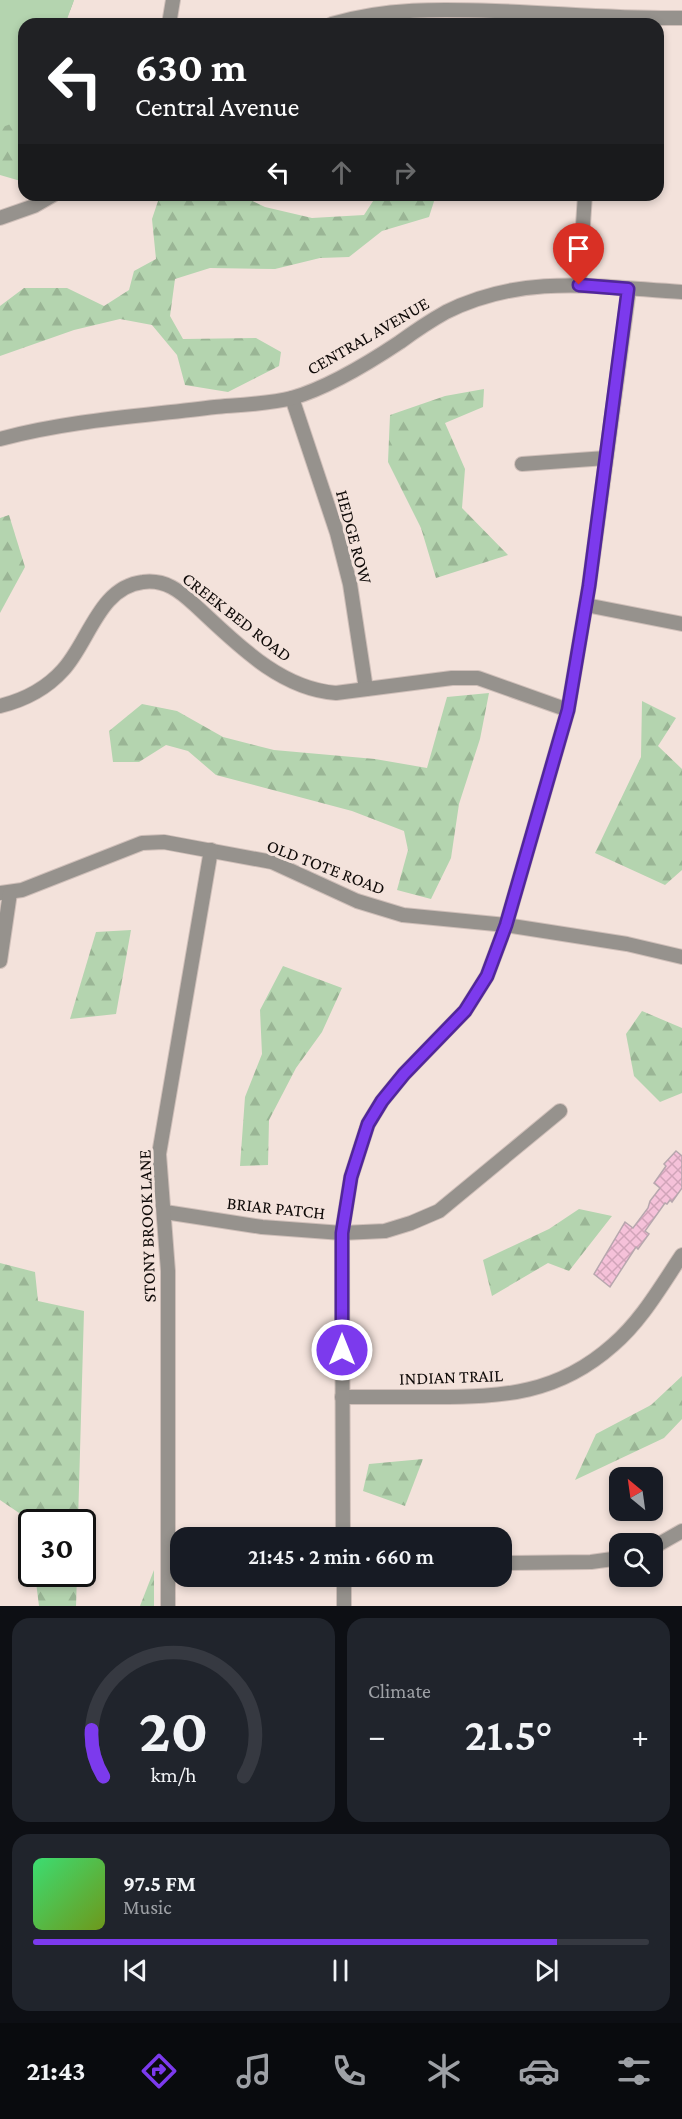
<!DOCTYPE html>
<meta charset="utf-8">
<style>
:root{--surface:#171b24;--page:#20242c;--text:#f1f3f6;--muted:#9ea1a6;--line:#363941;--accent:#7c3aed}
body{margin:0;font-family:"Crimson Pro",serif;background:var(--page);color:var(--text);height:100vh;display:flex;flex-direction:column;font-size:22px;white-space:nowrap}
*{box-sizing:border-box;margin:0}
p{font-size:20px;color:var(--muted)}
.icon{flex:none;width:33px;height:33px;fill:none;stroke:currentColor;stroke-width:2;stroke-linecap:round;stroke-linejoin:round}
.map{position:relative;height:1606px;overflow:hidden}
.side{display:flex;flex-direction:column;gap:12px;padding:12px;background:#0d0f14;flex:1}
.side>*{flex:none}
.hud{position:absolute;left:18px;top:18px;width:646px;height:183px;border-radius:18px;box-shadow:0 3px 9px #0003;background:#202124;color:#fff;overflow:hidden}
.needle{width:39px;rotate:331deg}
.fabs{position:absolute;left:609px;top:1467px;display:grid;gap:12px}
.fabs a{display:grid;place-items:center;width:54px;height:54px;border-radius:12px;background:var(--surface);box-shadow:0 3px 9px #0003;font-size:30px}
.speed{position:absolute;left:18px;top:1509px;display:flex;gap:12px;font-size:30px;font-weight:700;text-align:center}
.speed>*{display:grid;place-content:center;width:78px;height:78px;border-radius:50%;background:var(--surface);box-shadow:0 3px 9px #0003;line-height:1}
.speed .limit{border:3px solid #111;border-radius:9px;background:#fff;color:#111}
.pin{position:absolute;display:grid;place-items:center;width:51px;height:51px;color:#fff;margin:-62px -26px;border-radius:50% 50% 50% 0;rotate:-45deg;box-shadow:0 0 6px #0007}
.pin .icon{rotate:45deg}
.me{position:absolute;width:66px;margin:-33px;rotate:0deg;stroke-linejoin:round;filter:drop-shadow(0 0 4px #0008)}
.turn{display:flex;align-items:center;gap:21px;height:126px;padding:0 18px;font-size:27px}
.turn .icon{width:78px;height:78px;stroke-width:2.5}
.turn b{display:block;font-size:42px;line-height:51px}
.lanes{display:flex;align-items:center;height:57px;padding:0 18px;background:#0003;justify-content:center;gap:30px;direction:ltr}
.lanes .off{opacity:.35}
.big{font-size:45px;font-weight:600;line-height:1.1}
.side .widget{flex:1;display:flex;flex-direction:column;justify-content:center;gap:9px;min-width:0;padding:0 21px;border-radius:18px;background:var(--page)}
.side .dial{align-items:center;gap:0}
.dial svg{height:156px;overflow:visible;fill:none;stroke:var(--line);stroke-width:7;stroke-linecap:round;text-anchor:middle}
.dial text{fill:var(--text);stroke:none}
.song{display:flex;align-items:center;gap:18px}
.cover{width:72px;height:72px;border-radius:9px;background:linear-gradient(135deg,hsl(140 70% 55%),hsl(80 70% 35%))}
.played{height:6px;border-radius:3px;background:linear-gradient(90deg,var(--accent) 85%,var(--line) 85%)}
.keys{display:flex;justify-content:space-around;direction:ltr}
.heat{display:flex;justify-content:space-between;align-items:center;font-size:33px;direction:ltr}
.side .tiles{flex:1;display:grid;gap:12px;grid-template-columns:1fr 1fr}
.widget:last-child{grid-column:span 2}
.trip{position:absolute;left:170px;top:1527px;width:342px;height:60px;border-radius:18px;background:var(--surface);box-shadow:0 3px 9px #0003;font-weight:600;line-height:60px;text-align:center}
.tab-bar{display:flex;height:96px;justify-content:space-around;align-items:center;background:#090b0e;color:var(--muted)}
.tab-bar .icon{width:42px;height:42px}
.tab-bar .current{color:var(--accent)}
.tab-bar b{font-size:27px;color:var(--text)}
.map>svg:first-child{display:block}
.forest{fill:url(#forest-firs)}
.park{fill:#b4d4af}
.building{fill:url(#building-cross-hatch);stroke:#b7a7ae;stroke-width:1.5}
.lines{fill:none;stroke-linecap:round;stroke-linejoin:round}
.minor-casing{stroke:#cfbfb9;stroke-width:16}
.minor{stroke:#96928d;stroke-width:14}
.route-casing{stroke:#51269a;stroke-width:15}
.route{stroke:#7c3aed;stroke-width:10}
.labels{text-anchor:middle;dominant-baseline:central;stroke-width:6;stroke-linejoin:round;paint-order:stroke}
.street-label{font-size:18px;fill:#0f0a08;stroke:#f3e2db}
</style>
<div class="map">
<svg width="682" height="1606" viewBox="0 0 682 1606">
<defs>
<pattern id="forest-firs" width="22" height="20" patternUnits="userSpaceOnUse" patternTransform="scale(1.5)"><rect width="22" height="20" fill="#b4d4af"/><path d="M5 1l3.5 6h-7zM16 11l3.5 6h-7z" fill="#9ab595"/></pattern>
<pattern id="building-cross-hatch" width="8" height="8" patternUnits="userSpaceOnUse" patternTransform="scale(1.5)"><rect width="8" height="8" fill="#f5c1d9"/><path d="M0 0l8 8M0 8l8-8" fill="none" stroke="#d1a4b9"/></pattern>
</defs>
<rect width="100%" height="100%" fill="#f3e2db"/>
<!-- forest -->
<g class="forest">
<polygon points="0,0 74,0 65,24 24,24 24,182 0,175"/>
<polygon points="160,195 240,195 265,207 312,218 364,215 377,195 436,195 429,217 382,231 349,257 320,258 275,269 210,268 175,279 170,316 183,339 256,338 281,352 279,366 228,392 185,385 177,355 152,325 120,319 74,330 0,356 0,306 24,288 67,288 104,306 129,290 134,271 156,259 152,219"/>
<polygon points="484,389 483,407 445,423 465,469 462,508 508,555 436,578 421,528 388,462 390,415 445,396"/>
<polygon points="9,515 25,567 0,613 0,518"/>
<polygon points="489,693 480,739 459,804 451,858 431,899 397,890 408,850 404,831 352,811 216,775 188,751 166,745 139,762 113,762 109,731 142,704 177,711 223,737 274,750 375,759 427,768 447,697"/>
<polygon points="642,701 676,718 658,746 682,769 682,870 665,885 595,853 641,757"/>
<polygon points="131,930 116,1014 70,1019 96,932"/>
<polygon points="283,966 342,988 322,1032 296,1068 269,1120 268,1165 240,1166 245,1097 262,1054 260,1010"/>
<polygon points="642,1011 682,1028 682,1093 660,1102 634,1076 626,1034"/>
<polygon points="579,1209 612,1216 569,1271 548,1263 492,1296 483,1260 549,1229"/>
<polygon points="0,1263 35,1272 38,1301 84,1311 78,1522 32,1522 31,1544 28,1519 0,1500"/>
<polygon points="682,1376 682,1419 664,1438 575,1480 596,1434 651,1405"/>
<polygon points="423,1459 405,1506 363,1491 369,1464"/>
<polygon points="154,1570 154,1606 140,1606"/>
<polygon points="35,1574 77,1574 76,1606 39,1606"/>
</g>
<!-- park -->
<polygon class="park" points="0,0 74,0 65,24 24,24 24,119 0,128"/>
<!-- building -->
<polygon class="building" points="676,1151 682,1156 682,1188 672,1202 670,1200 667,1204 665,1203 645,1231 649,1234 638,1249 636,1247 610,1287 594,1274 625,1222 633,1228 648,1208 650,1201 660,1188 654,1183 666,1166 664,1164"/>
<g class="lines">
<defs>
<g id="minor">
<polyline points="169,24 173,0"/>
<path d="M 332,24 C 385,8 440,9 495,11 C 557,13 620,19 682,18"/>
<polyline points="0,218 34,206 53,195"/>
<polyline points="579,285 585,195"/>
<polyline points="292,398 337,533 350,584 366,689"/>
<path d="M 0,439 C 70,420 144,416 215,407 C 239,405 269,404 292,398 C 327,388 370,362 400,342 C 415,331 430,321 446,312 C 524,273 599,287 682,292"/>
<polyline points="522,464 606,458"/>
<polyline points="586,605 682,624"/>
<path d="M 0,706 C 24,700 46,689 63,670 C 89,642 99,587 143,582 C 165,579 180,591 195,605 C 235,642 279,689 336,693 L 452,678 L 478,678 L 568,710"/>
<polyline points="0,893 22,890 142,843 164,842 272,862 357,901 403,915 506,925 627,944 682,957"/>
<polyline points="0,961 10,893"/>
<polyline points="165,1212 262,1227 342,1233 385,1231 411,1223 439,1211 560,1111"/>
<path d="M 342,1397 C 373,1397 403,1397 434,1397 C 503,1397 558,1394 613,1345 C 642,1320 661,1286 682,1255"/>
<polyline points="343,1538 342,1233 351,1177 368,1124 382,1101 404,1074 465,1011 487,976 506,925 568,710 589,586 629,289"/>
<polyline points="652,1548 682,1531"/>
<polyline points="501,1563 591,1562 620,1558"/>
<polyline points="344,1576 344,1606"/>
<polyline points="168,1606 168,1271 159,1154 211,850"/>
</g>
</defs>
<!-- minor casing -->
<use href="#minor" class="minor-casing"/>
<!-- minor -->
<use href="#minor" class="minor"/>
</g>
<g class="lines">
<defs>
<polyline id="route" points="342,1350 342,1233 351,1177 368,1124 382,1101 404,1074 465,1011 487,976 506,925 568,710 589,586 628,289 579,285"/>
</defs>
<!-- route casing -->
<use href="#route" class="route-casing"/>
<!-- route -->
<use href="#route" class="route"/>
</g>
<g class="labels">
<!-- street labels -->
<g class="street-label">
<text transform="translate(368 336) rotate(-30)">CENTRAL AVENUE</text>
<text transform="translate(354 537) rotate(75)">HEDGE ROW</text>
<text transform="translate(237 617) rotate(38)">CREEK BED ROAD</text>
<text transform="translate(326 867) rotate(21)">OLD TOTE ROAD</text>
<text transform="translate(276 1208) rotate(6)">BRIAR PATCH</text>
<text transform="translate(147 1226) rotate(-92)">STONY BROOK LANE</text>
<text transform="translate(451 1377) rotate(-2)">INDIAN TRAIL</text>
</g>
</g>
</svg>
<div class="fabs">
<a><svg class="needle" viewBox="-14 -14 28 28"><path d="M0-13l5 13h-10z" fill="#e53935"/><path d="M0 13l5-13h-10z" fill="#9ea1a6"/></svg></a>
<a><svg class="icon" aria-label="search" viewBox="0 0 24 24"><circle cx="10" cy="10" r="6"/><path d="M15 15l6 6"/></svg></a>
</div>
<div class="speed"><div class="limit">30</div></div>
<div class="pin" style="left:579px;top:285px;background:#d93025"><svg class="icon" aria-label="arrive" viewBox="0 0 24 24"><path d="M6 21V4h12l-3 4 3 4H6"/></svg></div>
<svg class="me" style="left:342px;top:1350px" viewBox="-20 -20 40 40"><circle r="17" fill="#7c3aed" stroke="#fff" stroke-width="3"/><path d="M0-11L8 9 0 5-8 9z" fill="#fff"/></svg>
<div class="trip">21:45 · 2 min · 660 m</div>
<div class="hud">
<div class="turn"><svg class="icon" aria-label="left" viewBox="0 0 24 24"><path d="M17 20v-9H6M10 6l-5 5 5 5"/></svg><div><b>630 m</b>Central Avenue</div></div>
<div class="lanes"><svg class="icon" aria-label="left" viewBox="0 0 24 24"><path d="M17 20v-9H6M10 6l-5 5 5 5"/></svg><svg class="icon off" aria-label="ahead" viewBox="0 0 24 24"><path d="M12 20V5M6 11l6-6 6 6"/></svg><svg class="icon off" aria-label="right" viewBox="0 0 24 24"><path d="M7 20v-9h11M14 6l5 5-5 5"/></svg></div>
</div>
</div>
<section class="side">
<div class="tiles">
<div class="widget dial"><svg viewBox="0 0 100 80">
<path d="M14 69A42 42 0 1 1 86 69"/>
<path d="M14 69A42 42 0 0 1 8 45" stroke="#7c3aed"/>
<text x="50" y="56" font-size="32" font-weight="700">20</text>
<text x="50" y="72" font-size="11">km/h</text>
</svg></div>
<div class="widget"><p>Climate</p>
<div class="heat"><a>−</a><b class="big">21.5°</b><a>+</a></div>
</div>
<div class="widget">
<div class="song"><i class="cover"></i><div><b>97.5 FM</b><p>Music</p></div></div>
<div class="played"></div>
<div class="keys"><svg class="icon" aria-label="previous" viewBox="0 0 24 24"><path d="M18 5L8 12l10 7zM5 5v14"/></svg><svg class="icon" aria-label="pause" viewBox="0 0 24 24"><path d="M8 5v14M16 5v14"/></svg><svg class="icon" aria-label="next" viewBox="0 0 24 24"><path d="M6 5l10 7-10 7zM19 5v14"/></svg></div>
</div>
</div>
</section>
<nav class="tab-bar">
<b>21:43</b>
<svg class="icon current" aria-label="directions" viewBox="0 0 24 24"><path d="M12 3l9 9-9 9-9-9zM9 14v-3h6M13 9l2 2-2 2"/></svg>
<svg class="icon" aria-label="music" viewBox="0 0 24 24"><path d="M9 18V5l10-2v13"/><circle cx="6" cy="18" r="3"/><circle cx="16" cy="16" r="3"/></svg>
<svg class="icon" aria-label="phone" viewBox="0 0 24 24"><path d="M5 4h4l2 5-3 2q2 4 5 5l2-3 5 2v4C11 20 4 13 5 4z"/></svg>
<svg class="icon" aria-label="climate" viewBox="0 0 24 24"><path d="M12 3v18M4 7l16 10M4 17L20 7"/></svg>
<svg class="icon" aria-label="car" viewBox="0 0 24 24"><path d="M5 17H2v-5l4-1 3-4h7l3 4 3 1v5h-3M9 17h6M6 11h13"/><circle cx="7" cy="17" r="2"/><circle cx="17" cy="17" r="2"/></svg>
<svg class="icon" aria-label="filters" viewBox="0 0 24 24"><path d="M4 7h16M4 17h16"/><circle cx="9" cy="7" r="2"/><circle cx="15" cy="17" r="2"/></svg>
</nav>
